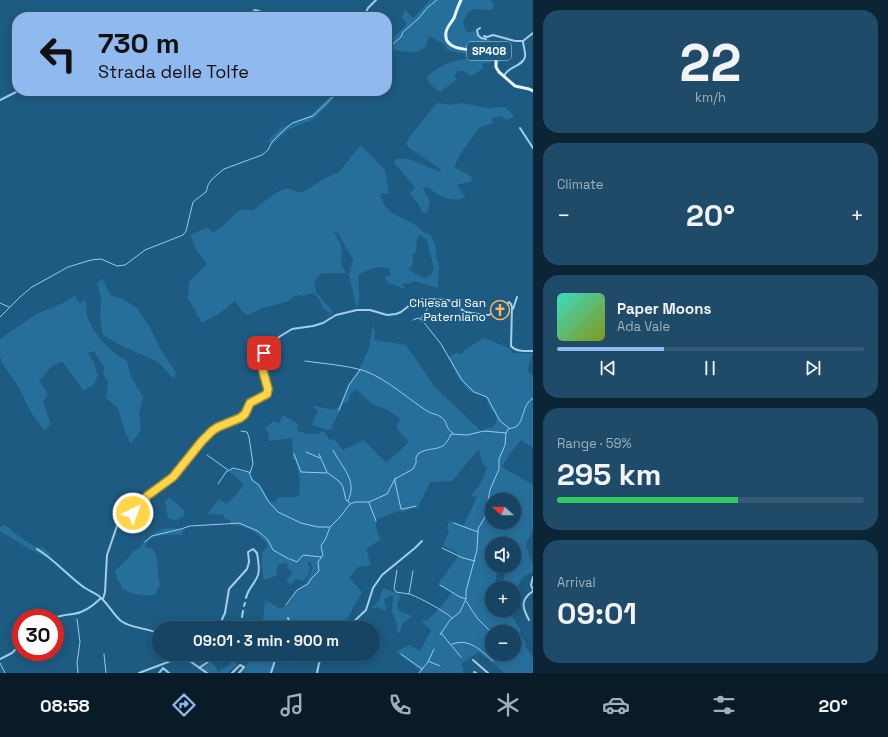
<!DOCTYPE html>
<meta charset="utf-8">
<style>
:root{--surface:#164462;--page:#1f4b68;--text:#f1f3f6;--muted:#9eb0be;--line:#355c77;--accent:#90b9f0}
body{margin:0;font-family:"Space Grotesk",sans-serif;background:var(--page);color:var(--text);height:100vh;display:flex;flex-direction:column;font-size:15px;white-space:nowrap}
*{box-sizing:border-box;margin:0}
p{font-size:13px;color:var(--muted)}
.icon{flex:none;width:22px;height:22px;fill:none;stroke:currentColor;stroke-width:2;stroke-linecap:round;stroke-linejoin:round}
.map{position:relative;flex:1;overflow:hidden}
.drawer{display:flex;flex-direction:column;gap:10px;padding:10px;background:#0c2536;width:355px}
.drawer>*{flex:none}
.guide{position:absolute;left:12px;top:12px;width:380px;height:84px;border-radius:16px;box-shadow:0 2px 10px #0003,0 0 0 1px var(--line);background:#90b9f0;color:#111;overflow:hidden}
.needle{width:26px;rotate:291deg}
.buttons{position:absolute;left:485px;top:493px;display:grid;gap:8px}
.buttons a{display:grid;place-items:center;width:36px;height:36px;border-radius:50%;background:var(--surface);box-shadow:0 2px 10px #0003,0 0 0 1px var(--line);font-size:20px}
.speed{position:absolute;left:12px;top:609px;display:flex;gap:8px;font-size:20px;font-weight:700;text-align:center}
.speed>*{display:grid;place-content:center;width:52px;height:52px;border-radius:50%;background:var(--surface);box-shadow:0 2px 10px #0003,0 0 0 1px var(--line);line-height:1}
.speed .limit{border:6px solid #d22;background:#fff;color:#111}
.pin{position:absolute;display:grid;place-items:center;width:34px;height:34px;color:#fff;margin:-17px;border-radius:8px;box-shadow:0 2px 6px #0006}
.me{position:absolute;width:44px;margin:-22px;rotate:42deg;stroke-linejoin:round;filter:drop-shadow(0 0 3px #0008)}
.turn{display:flex;align-items:center;gap:14px;height:84px;padding:0 20px;font-size:18px}
.turn .icon{width:52px;height:52px;stroke-width:2.5}
.turn b{display:block;font-size:28px;line-height:34px}
.big{font-size:30px;font-weight:700;line-height:1.1}
.drawer .card{flex:1;display:flex;flex-direction:column;justify-content:center;gap:6px;min-width:0;padding:0 14px;border-radius:16px;background:var(--page)}
.drawer .dial{align-items:center;gap:0}
.dial b{font-size:52px;line-height:1}
.song{display:flex;align-items:center;gap:12px}
.cover{width:48px;height:48px;border-radius:6px;background:linear-gradient(135deg,hsl(170 70% 55%),hsl(70 70% 35%))}
.played{height:4px;border-radius:2px;background:linear-gradient(90deg,var(--accent) 35%,var(--line) 35%)}
.keys{display:flex;justify-content:space-around;direction:ltr}
.heat{display:flex;justify-content:space-between;align-items:center;font-size:22px;direction:ltr}
.charge{height:6px;border-radius:3px;background:linear-gradient(90deg,#34c759 59%,var(--line) 0)}
.trip{position:absolute;left:152px;top:621px;width:228px;height:40px;border-radius:20px;background:var(--surface);box-shadow:0 2px 10px #0003,0 0 0 1px var(--line);font-weight:700;line-height:40px;text-align:center}
.menu{display:flex;height:64px;justify-content:space-around;align-items:center;background:#091b27;color:var(--muted)}
.menu .icon{width:28px;height:28px}
.menu .current{color:var(--accent)}
.menu b{font-size:18px;color:var(--text)}
main{display:flex;flex:1;min-height:0}
.map>svg:first-child{display:block}
.green{fill:#276f9b;fill-rule:evenodd}
.lines{fill:none;stroke-linecap:round;stroke-linejoin:round}
.stream{stroke:#96cceb;stroke-width:1}
.minor{stroke:#a3cfe9;stroke-width:2}
.major{stroke:#e6f4fe;stroke-width:3}
.route-casing{stroke:#a68a30;stroke-width:10}
.route{stroke:#ffd54a;stroke-width:7}
.labels{text-anchor:middle;dominant-baseline:central;stroke-width:4;stroke-linejoin:round;paint-order:stroke}
.shield{fill:#1d5b82;stroke:#bbceda;stroke-width:1}
.shield-label{font-size:11px;font-weight:bold;fill:#fff}
.poi-label{font-size:12px;fill:#fff;stroke:#1d5b82;text-anchor:end}
</style>
<main>
<div class="map">
<svg width="533" height="673" viewBox="0 0 533 673">
<rect width="100%" height="100%" fill="#1d5b82"/>
<!-- green -->
<g class="green">
<path d="M 430,0 L 490,0 L 494,5 L 492,10 L 474,9 L 468,12 L 463,23 L 466,31 L 468,32 L 475,31 C 478,37 482,41 489,39 C 493,45 501,45 507,45 L 501,61 L 499,63 L 493,61 L 489,63 L 483,63 L 482,65 L 483,68 L 479,71 L 471,76 L 463,71 L 458,71 L 454,77 L 457,79 L 440,92 L 432,86 L 426,77 C 437,68 451,60 466,59 C 473,58 480,59 487,57 L 488,55 C 473,54 459,55 446,49 L 446,46 L 430,36 L 428,37 L 426,46 C 415,58 400,48 387,51 L 387,41 L 393,38 L 407,24 L 402,17 L 405,10 L 413,18 Z"/>
<polygon points="333,91 340,91 327,106 312,120 287,130 273,144 268,141 281,128 312,114 331,95"/>
<path d="M 437,103 L 451,105 L 461,103 L 487,108 L 505,107 L 514,116 L 508,120 L 500,116 L 495,117 L 492,119 L 493,123 L 480,127 L 461,153 L 454,167 L 471,176 L 472,181 L 457,185 L 465,197 C 453,204 437,195 428,187 L 425,187 L 423,189 L 430,201 L 427,213 L 423,213 L 418,203 L 410,194 L 415,187 L 394,163 L 396,159 L 409,159 L 441,172 L 440,169 L 408,147 L 406,143 L 410,136 Z"/>
<path d="M 360,146 L 363,148 L 365,149 L 385,170 L 389,194 L 382,193 L 380,195 L 384,205 L 392,213 L 417,226 L 423,232 L 430,234 L 436,247 L 436,255 L 439,264 L 438,288 L 414,281 L 408,284 L 406,283 L 402,284 L 406,289 L 388,283 L 385,278 L 386,276 L 391,275 L 391,273 L 389,272 L 390,269 C 378,265 368,269 358,275 L 359,299 L 358,307 L 356,306 L 349,274 L 353,260 L 338,233 L 334,232 L 341,245 L 342,254 L 341,264 L 346,273 L 322,273 L 314,281 L 316,290 L 315,291 L 333,312 L 328,316 L 330,312 L 324,310 C 322,304 318,295 312,293 L 304,296 L 299,295 L 293,297 L 289,301 L 263,308 L 248,315 L 242,311 L 235,301 L 217,315 L 202,323 L 188,298 L 189,282 L 207,264 L 196,250 L 191,235 L 207,227 L 213,233 C 218,229 224,226 228,221 C 239,211 236,209 253,210 L 277,192 L 288,188 L 298,192 L 303,192 L 322,180 L 339,172 ZM 420,235 L 427,240 L 434,269 L 431,275 L 425,278 L 408,270 C 413,266 414,261 412,255 L 416,252 L 417,238 Z"/>
<polygon points="103,279 110,295 123,299 137,308 149,326 160,349 176,372 174,379 158,362 122,346 103,335 100,318 101,298 97,283"/>
<path d="M 75,296 L 80,304 L 85,299 C 86,304 86,310 87,315 C 91,332 111,353 127,361 L 131,377 L 143,397 L 139,414 L 141,429 L 131,444 L 124,429 L 118,408 L 106,398 L 108,382 L 103,374 L 104,367 L 94,351 L 88,353 L 94,363 L 98,375 L 94,385 L 83,390 L 62,361 L 51,367 L 39,381 L 48,394 L 43,402 L 51,424 L 44,430 L 30,411 L 18,386 L 3,365 L 0,356 L 0,339 L 38,313 L 61,304 Z"/>
<path d="M 373,324 L 375,333 L 374,340 L 406,345 L 434,386 L 481,431 L 494,426 L 497,418 L 489,406 L 487,400 L 484,396 L 470,392 L 459,379 L 448,358 L 456,353 L 460,354 L 464,352 L 464,350 L 484,338 L 509,348 L 513,353 L 533,353 L 527,371 L 533,375 L 533,448 L 521,440 L 510,453 L 502,467 L 533,485 L 533,530 L 526,544 L 528,552 L 533,564 L 533,572 L 524,576 L 514,592 L 514,588 L 502,588 L 505,573 L 504,570 L 499,570 L 496,576 L 496,588 L 492,588 L 492,610 L 512,610 L 513,618 L 521,630 L 519,633 L 525,641 L 526,647 L 533,657 L 533,673 L 505,673 L 478,652 L 461,664 L 464,670 L 462,673 L 418,673 L 420,670 L 396,652 L 410,645 L 420,651 L 431,630 L 422,622 L 423,620 L 426,621 C 436,613 444,604 451,593 L 451,591 L 438,584 L 458,557 L 457,553 L 443,546 L 444,543 L 449,531 L 447,527 L 449,522 L 451,521 L 463,527 L 477,497 L 471,495 L 480,485 L 487,468 L 483,464 L 479,450 L 476,452 L 452,481 L 434,482 L 431,481 L 418,507 L 402,512 L 399,511 L 377,519 C 375,525 377,535 381,539 L 366,549 L 371,565 L 358,567 L 349,578 L 362,592 L 347,619 L 348,625 L 345,628 L 262,628 L 265,600 L 281,609 L 291,602 L 294,594 L 306,583 L 313,568 L 310,562 L 308,561 L 308,565 L 310,566 L 309,574 L 303,581 L 296,579 L 291,585 L 286,581 L 293,572 L 287,568 L 288,563 L 278,564 L 276,576 L 264,580 L 262,567 L 262,553 L 268,546 C 262,536 252,529 241,526 C 237,525 234,526 231,525 L 230,520 L 225,519 L 223,515 L 207,514 L 219,499 L 227,504 L 240,490 L 243,484 L 229,471 L 230,469 L 248,473 L 261,487 L 270,501 L 275,502 L 279,497 L 295,497 L 299,495 C 301,483 299,471 295,460 L 293,459 L 292,438 L 269,441 L 268,432 L 265,429 L 273,421 L 279,423 L 283,415 L 298,424 L 297,430 C 304,435 317,435 324,431 L 330,440 L 334,439 L 343,450 L 364,440 L 386,463 L 409,442 L 398,430 L 397,426 L 400,419 L 388,410 L 372,404 L 356,389 L 350,395 L 349,401 L 343,404 L 332,426 L 333,428 L 327,430 L 312,425 L 318,410 L 313,408 L 314,406 L 333,410 L 339,407 L 348,385 L 360,368 L 369,348 ZM 492,500 L 514,500 L 514,522 L 492,522 ZM 492,544 L 514,544 L 514,566 L 492,566 ZM 492,632 L 514,632 L 514,654 L 492,654 Z"/>
<path d="M 169,497 L 184,510 L 184,516 C 180,520 173,521 168,518 L 165,502 Z"/>
<polygon points="5,525 25,541 38,548 42,547 51,555 46,557 29,549 0,531 0,527"/>
<path d="M 167,528 L 183,529 L 183,532 L 181,535 C 170,535 148,532 145,547 L 153,549 C 160,560 156,573 160,584 L 155,595 C 145,597 134,594 124,590 L 117,578 L 115,571 L 129,557 L 133,551 L 140,548 C 144,537 157,531 167,528 Z"/>
<polygon points="383,588 401,595 397,605 399,611 412,616 402,624 400,632 398,633 396,621 392,613 393,596 390,595 389,597 384,599 386,611 378,607 371,609 379,600"/>
<polygon points="228,654 230,654 237,666 236,667 235,666 228,673 209,673 203,669 203,667 212,662 218,672 231,664 226,656"/>
<path d="M 249,654 L 278,654 L 272,673 L 246,673 L 243,671 C 247,665 249,661 249,654 Z"/>
<polygon points="281,654 317,654 311,661 287,663 284,661"/>
</g>
<g class="lines">
<!-- stream -->
<g class="stream">
<polyline points="387,46 393,44 401,37 403,32 418,19 428,7 437,0"/>
<polyline points="0,303 9,307"/>
<polyline points="0,317 20,297 32,287 68,267 91,260 101,259 117,266 125,265 145,250 183,235 186,231 193,202 206,192 208,185 212,179 224,169 262,155 268,150 272,142 281,133 292,123 313,116 339,91"/>
<polyline points="421,318 433,301"/>
<polyline points="413,320 418,318 422,320 441,344 462,380 474,392 487,397 500,421 509,428"/>
<path d="M 305,361 C 325,364 346,365 365,371 C 388,380 407,398 427,411 C 432,414 437,414 441,417 C 448,421 445,429 453,433"/>
<polyline points="339,410 349,385 360,370"/>
<polyline points="241,431 247,432 249,437 253,464 250,473"/>
<path d="M 333,450 C 342,468 358,480 348,501"/>
<polyline points="306,452 320,458"/>
<polyline points="294,454 301,472 328,473 340,482 343,487 346,500 350,503"/>
<polyline points="319,454 327,472"/>
<polyline points="207,455 228,470"/>
<polyline points="395,478 395,482 401,509 403,509 416,506"/>
<polyline points="218,484 226,472 233,468 249,472 252,480 259,485 268,501 278,512 301,523 318,527 329,527"/>
<polyline points="369,503 376,521"/>
<polyline points="454,523 478,532"/>
<polyline points="225,524 239,523 258,531 268,540 273,550 289,559"/>
<polyline points="145,542 152,536 181,529 190,526 224,524"/>
<polyline points="442,548 463,558 475,561"/>
<polyline points="290,559 297,562 303,555 321,557"/>
<path d="M 397,570 L 394,589 L 396,592 C 400,593 405,593 409,594 C 417,596 446,612 452,618"/>
<polyline points="440,585 460,597 466,599"/>
<polyline points="409,594 413,571"/>
<polyline points="466,601 477,618 492,633"/>
<path d="M 286,605 L 297,590 L 308,584 L 311,579 L 319,571 L 318,562 L 323,555 L 321,546 L 326,538 L 330,527 L 340,517 L 350,504 L 355,502 L 369,502 L 387,494 L 395,479 L 413,469 L 416,463 L 416,457 L 419,453 C 434,445 443,454 451,434 L 467,435 L 484,431 L 506,433 L 508,429 C 511,428 515,428 517,426 C 525,419 521,406 533,398"/>
<polyline points="77,619 80,642 77,663 78,673"/>
<polyline points="441,633 461,657"/>
<polyline points="440,635 450,620 460,612 466,599 466,591 477,550 478,529 485,517 490,490 499,469 499,459 505,445 506,433"/>
<path d="M 452,644 C 470,638 480,650 493,661"/>
<polyline points="104,654 106,673"/>
<polyline points="401,654 422,669"/>
<polyline points="428,661 440,666"/>
<polyline points="0,663 5,673"/>
<polyline points="419,673 428,662 434,649"/>
</g>
<!-- minor -->
<g class="minor">
<polyline points="246,17 255,10 259,11 266,17"/>
<polyline points="364,17 368,8 376,0"/>
<polyline points="480,28 477,30 478,35 481,38 486,39"/>
<polyline points="484,36 487,37 493,35 515,41 523,41"/>
<path d="M 504,76 C 508,66 522,67 525,57 C 526,52 523,46 523,41 L 533,33"/>
<polyline points="0,100 18,91"/>
<polyline points="520,128 533,148"/>
<polyline points="512,309 513,309 517,297"/>
<path d="M 37,549 C 55,560 68,576 85,588 C 91,592 99,594 103,600 C 110,607 114,615 121,621 C 132,629 150,628 159,634"/>
<polyline points="533,577 531,585 533,590"/>
<path d="M 103,599 L 105,592 L 107,555 L 117,526 L 129,516 L 139,510 L 147,496 L 170,480 L 199,444 L 212,431 L 216,428 L 240,418 L 245,414 L 251,402 L 265,396 L 268,391 L 263,371 L 263,357 L 264,352 L 279,337 L 292,329 L 313,326 L 323,323 L 336,315 L 357,310 L 370,310 L 387,315 L 396,314 L 401,312 L 415,301 L 423,299 L 448,300 L 454,303 L 465,312 L 485,315 L 489,315 L 494,312 L 499,305 L 505,306 L 509,302 L 511,304 L 512,307 L 511,346 C 516,352 526,351 533,351"/>
<polyline points="244,606 245,603"/>
<polyline points="242,617 243,611"/>
<path d="M 54,618 C 61,615 65,615 73,614 C 83,613 94,605 101,598"/>
<polyline points="288,618 291,628"/>
<path d="M 529,620 C 522,607 520,600 533,591"/>
<polyline points="239,627 240,622"/>
<path d="M 218,628 L 225,613 L 229,589 L 247,569 L 249,562 L 248,552 L 253,549 L 257,553 C 258,559 260,569 258,575 C 255,584 248,588 246,598"/>
<polyline points="347,628 366,610 373,588 382,575 415,548 422,541"/>
<polyline points="183,655 187,659 207,673"/>
<polyline points="216,657 218,655"/>
<polyline points="0,659 12,653 21,644"/>
<polyline points="473,660 488,673"/>
<polyline points="189,661 192,656 195,654"/>
<polyline points="199,668 211,660"/>
<polyline points="474,672 476,673"/>
<polyline points="139,673 176,659 184,654"/>
<polyline points="159,673 163,668 169,673"/>
<polyline points="232,673 240,665 244,667 239,673"/>
<polyline points="271,673 277,654"/>
<polyline points="317,673 319,663 325,654"/>
</g>
<!-- major -->
<path class="major" d="M 461,0 C 458,6 456,12 454,18 C 451,23 447,27 446,32 C 442,55 481,48 493,52 L 496,56 L 496,67 L 499,72 L 515,86 L 529,89 L 533,91"/>
</g>
<g class="lines">
<defs>
<polyline id="route" points="133,513 141,507 147,496 173,477 202,441 212,431 218,427 240,418 245,414 250,403 267,394 268,389 263,371 264,353"/>
</defs>
<!-- route casing -->
<use href="#route" class="route-casing"/>
<!-- route -->
<use href="#route" class="route"/>
</g>
<!-- icons -->
<defs>
<symbol id="church-ring" viewBox="-11 -11 22 22"><circle r="9.5" fill="#1d5b82" stroke="#f9b362" stroke-width="1.5"/><path d="M-1.2-6h2.4v3.5h3.3v2.4h-3.3V6h-2.4V-.1h-3.3v-2.4h3.3Z" fill="#f9b362"/></symbol>
</defs>
<g fill-rule="evenodd">
<use href="#church-ring" x="489" y="299" width="22" height="22"/>
</g>
<g class="labels">
<!-- shield labels -->
<rect class="shield" x="467" y="42" width="44" height="18" rx="3"/>
<g class="shield-label">
<text x="489" y="51">SP408</text>
</g>
<!-- poi labels -->
<g class="poi-label">
<text x="486" y="303">Chiesa di San<tspan x="486" dy="14">Paterniano</tspan></text>
</g>
</g>
</svg>
<div class="buttons">
<a><svg class="needle" viewBox="-14 -14 28 28"><path d="M0-13l5 13h-10z" fill="#e53935"/><path d="M0 13l5-13h-10z" fill="#9eb0be"/></svg></a>
<a><svg class="icon" aria-label="sound" viewBox="0 0 24 24"><path d="M4 9h4l5-4v14l-5-4H4zM17 9q2 3 0 6"/></svg></a>
<a>+</a>
<a>−</a>
</div>
<div class="speed"><div class="limit">30</div></div>
<div class="pin" style="left:264px;top:353px;background:#d93025"><svg class="icon" aria-label="arrive" viewBox="0 0 24 24"><path d="M6 21V4h12l-3 4 3 4H6"/></svg></div>
<svg class="me" style="left:133px;top:513px" viewBox="-20 -20 40 40"><circle r="17" fill="#ffd54a" stroke="#fff" stroke-width="3"/><path d="M0-11L8 9 0 5-8 9z" fill="#fff"/></svg>
<div class="trip">09:01 · 3 min · 900 m</div>
<div class="guide">
<div class="turn"><svg class="icon" aria-label="left" viewBox="0 0 24 24"><path d="M17 20v-9H6M10 6l-5 5 5 5"/></svg><div><b>730 m</b>Strada delle Tolfe</div></div>
</div>
</div>
<section class="drawer">
<div class="card dial"><b>22</b><p>km/h</p></div>
<div class="card"><p>Climate</p>
<div class="heat"><a>−</a><b class="big">20°</b><a>+</a></div>
</div>
<div class="card">
<div class="song"><i class="cover"></i><div><b>Paper Moons</b><p>Ada Vale</p></div></div>
<div class="played"></div>
<div class="keys"><svg class="icon" aria-label="previous" viewBox="0 0 24 24"><path d="M18 5L8 12l10 7zM5 5v14"/></svg><svg class="icon" aria-label="pause" viewBox="0 0 24 24"><path d="M8 5v14M16 5v14"/></svg><svg class="icon" aria-label="next" viewBox="0 0 24 24"><path d="M6 5l10 7-10 7zM19 5v14"/></svg></div>
</div>
<div class="card"><p>Range · 59%</p><b class="big">295 km</b><div class="charge"></div></div>
<div class="card"><p>Arrival</p><b class="big">09:01</b></div>
</section>
</main>
<nav class="menu">
<b>08:58</b>
<svg class="icon current" aria-label="directions" viewBox="0 0 24 24"><path d="M12 3l9 9-9 9-9-9zM9 14v-3h6M13 9l2 2-2 2"/></svg>
<svg class="icon" aria-label="music" viewBox="0 0 24 24"><path d="M9 18V5l10-2v13"/><circle cx="6" cy="18" r="3"/><circle cx="16" cy="16" r="3"/></svg>
<svg class="icon" aria-label="phone" viewBox="0 0 24 24"><path d="M5 4h4l2 5-3 2q2 4 5 5l2-3 5 2v4C11 20 4 13 5 4z"/></svg>
<svg class="icon" aria-label="climate" viewBox="0 0 24 24"><path d="M12 3v18M4 7l16 10M4 17L20 7"/></svg>
<svg class="icon" aria-label="car" viewBox="0 0 24 24"><path d="M5 17H2v-5l4-1 3-4h7l3 4 3 1v5h-3M9 17h6M6 11h13"/><circle cx="7" cy="17" r="2"/><circle cx="17" cy="17" r="2"/></svg>
<svg class="icon" aria-label="filters" viewBox="0 0 24 24"><path d="M4 7h16M4 17h16"/><circle cx="9" cy="7" r="2"/><circle cx="15" cy="17" r="2"/></svg>
<b>20°</b>
</nav>
